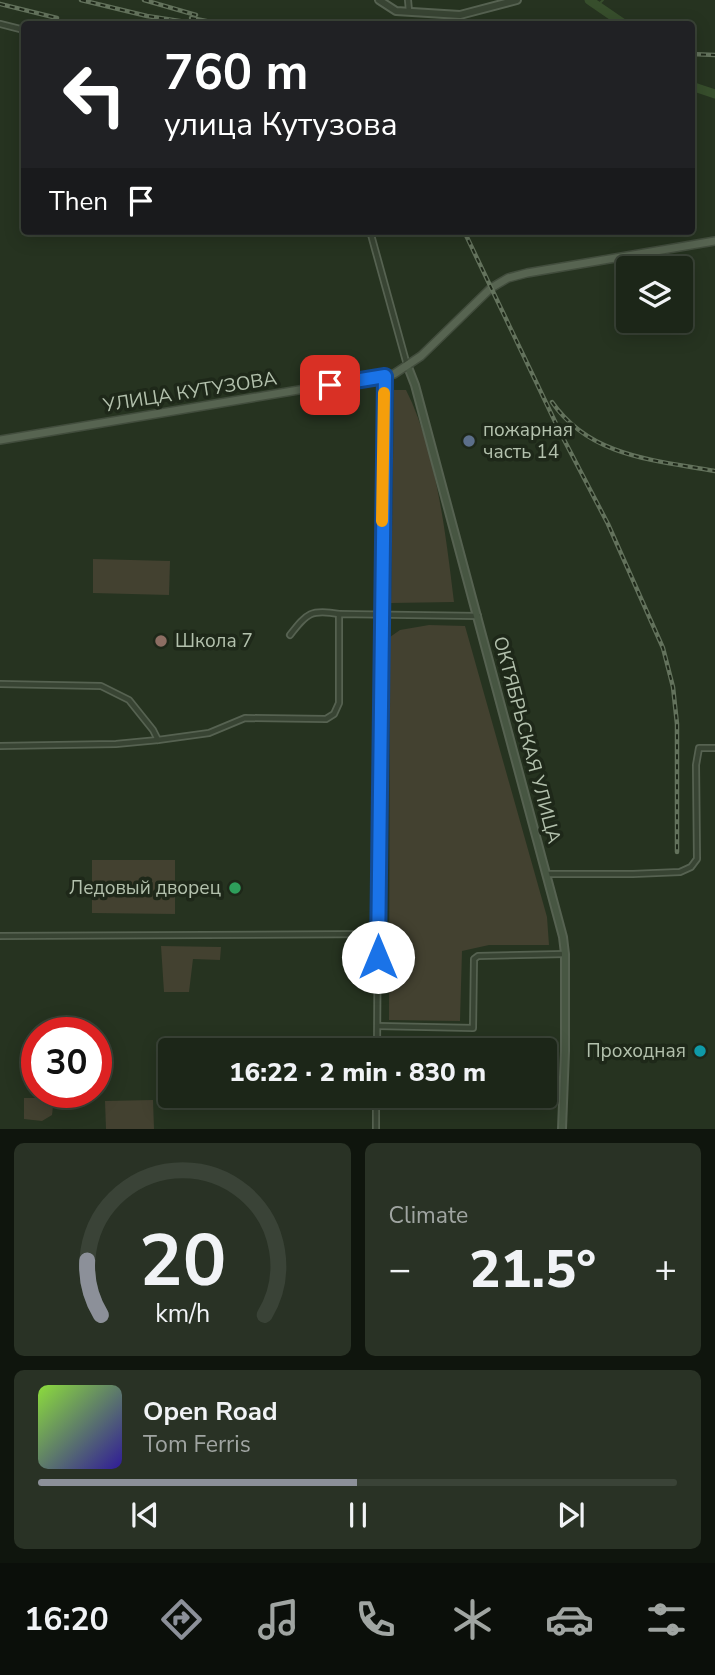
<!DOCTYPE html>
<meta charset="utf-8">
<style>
:root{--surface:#1c2618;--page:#293225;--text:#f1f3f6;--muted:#a0a5a2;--line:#3a4337;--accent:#8c9099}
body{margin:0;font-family:"Nunito Sans",sans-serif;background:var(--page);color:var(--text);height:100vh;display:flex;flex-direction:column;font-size:26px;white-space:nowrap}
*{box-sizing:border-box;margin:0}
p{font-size:23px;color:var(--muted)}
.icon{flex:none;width:38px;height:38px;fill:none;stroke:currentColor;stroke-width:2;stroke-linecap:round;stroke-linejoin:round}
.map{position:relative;height:1129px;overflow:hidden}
.details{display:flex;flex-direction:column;gap:14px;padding:14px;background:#0f150d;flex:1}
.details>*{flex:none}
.top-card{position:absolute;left:21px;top:21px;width:674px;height:214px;border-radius:7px;box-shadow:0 4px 18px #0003,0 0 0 2px var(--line);background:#202124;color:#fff;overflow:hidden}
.tools{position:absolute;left:616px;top:256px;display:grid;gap:14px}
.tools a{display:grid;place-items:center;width:77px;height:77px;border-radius:7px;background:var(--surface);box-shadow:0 4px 18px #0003,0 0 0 2px var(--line);font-size:35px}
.speed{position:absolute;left:21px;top:1017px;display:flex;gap:14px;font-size:35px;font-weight:700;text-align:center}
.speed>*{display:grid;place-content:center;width:91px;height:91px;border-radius:50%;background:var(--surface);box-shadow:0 4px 18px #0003,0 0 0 2px var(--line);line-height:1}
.speed .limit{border:10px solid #d22;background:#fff;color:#111}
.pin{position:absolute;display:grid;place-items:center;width:60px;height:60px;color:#fff;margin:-30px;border-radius:14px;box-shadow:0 4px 10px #0006}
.me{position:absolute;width:77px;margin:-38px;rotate:0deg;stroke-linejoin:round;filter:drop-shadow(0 0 5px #0008)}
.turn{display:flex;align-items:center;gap:24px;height:147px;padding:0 28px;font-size:32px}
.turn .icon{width:91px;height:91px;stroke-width:2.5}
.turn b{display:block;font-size:49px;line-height:60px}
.then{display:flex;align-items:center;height:66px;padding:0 28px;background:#0003;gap:14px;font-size:26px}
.big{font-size:52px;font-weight:800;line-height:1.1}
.details .tile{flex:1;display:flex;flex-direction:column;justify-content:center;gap:10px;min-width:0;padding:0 24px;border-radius:10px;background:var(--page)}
.details .dial{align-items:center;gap:0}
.dial svg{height:182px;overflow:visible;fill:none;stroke:var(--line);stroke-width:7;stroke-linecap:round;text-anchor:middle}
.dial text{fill:var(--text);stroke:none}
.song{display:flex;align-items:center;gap:21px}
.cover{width:84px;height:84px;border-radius:10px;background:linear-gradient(135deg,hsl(90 70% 55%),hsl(250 70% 35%))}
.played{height:7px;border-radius:4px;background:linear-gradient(90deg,var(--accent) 50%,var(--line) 50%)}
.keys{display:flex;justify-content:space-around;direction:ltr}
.heat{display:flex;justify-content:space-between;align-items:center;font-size:38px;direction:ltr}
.details .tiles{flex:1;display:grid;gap:14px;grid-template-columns:1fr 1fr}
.tile:last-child{grid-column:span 2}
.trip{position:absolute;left:158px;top:1038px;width:399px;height:70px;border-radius:7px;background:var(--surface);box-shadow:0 4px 18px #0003,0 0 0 2px var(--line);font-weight:800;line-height:70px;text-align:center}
.menu{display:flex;height:112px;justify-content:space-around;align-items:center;background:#0b0f0a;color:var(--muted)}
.menu .icon{width:49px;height:49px}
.menu .active{color:var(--accent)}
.menu b{font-size:32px;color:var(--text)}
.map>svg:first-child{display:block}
.green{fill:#434130}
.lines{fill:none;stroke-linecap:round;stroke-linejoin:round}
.stream{stroke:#374e2c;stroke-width:2}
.river{stroke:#374e2c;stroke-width:9}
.minor-casing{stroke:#566251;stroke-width:8}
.tertiary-casing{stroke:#566251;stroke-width:10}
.secondary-casing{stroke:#566251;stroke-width:10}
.primary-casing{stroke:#424d3d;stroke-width:10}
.minor{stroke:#384433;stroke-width:4.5}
.tertiary{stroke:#384433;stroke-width:6}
.secondary{stroke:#475642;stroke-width:6}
.primary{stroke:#576451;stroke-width:7}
.rail-casing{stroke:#63725c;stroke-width:4.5}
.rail{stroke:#1e2819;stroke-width:2;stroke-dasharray:5;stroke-linecap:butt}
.route-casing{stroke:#114b97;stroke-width:18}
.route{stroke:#1a73e8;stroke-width:12}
.slow{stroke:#f59e0b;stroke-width:12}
.service-dot{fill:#5c6f8a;stroke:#1e2819;stroke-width:2.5}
.education-dot{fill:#8d6e63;stroke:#1e2819;stroke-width:2.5}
.leisure-dot{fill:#2e9e5b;stroke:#1e2819;stroke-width:2.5}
.culture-dot{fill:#0f9aa8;stroke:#1e2819;stroke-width:2.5}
.labels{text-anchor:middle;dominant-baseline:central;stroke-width:7;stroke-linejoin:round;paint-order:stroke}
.street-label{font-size:19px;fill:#b3c1ad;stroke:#1e2819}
.poi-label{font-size:19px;fill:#b3c1ad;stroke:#1e2819;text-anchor:start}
</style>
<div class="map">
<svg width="715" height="1129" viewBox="0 0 715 1129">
<rect width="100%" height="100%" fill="#263320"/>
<!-- green -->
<g class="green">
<path d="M 394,390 L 406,390 C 436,449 446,536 454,602 L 391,603 Z"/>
<polygon points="93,559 170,561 169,595 93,593"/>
<polygon points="429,625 465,626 547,917 549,945 489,945 462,951 460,1021 389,1020 390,637 400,630"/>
<polygon points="92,860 175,860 175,914 92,913"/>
<polygon points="161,946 221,947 220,960 193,959 189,992 164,992"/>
<polygon points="24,1098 54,1098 52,1115 42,1121 24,1119"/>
<polygon points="153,1100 154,1129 106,1129 105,1101"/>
</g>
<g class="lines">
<!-- stream -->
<polyline class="stream" points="597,6 603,0"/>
<!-- river -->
<g class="river">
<polyline points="589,0 624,24"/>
<polyline points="691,86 715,94"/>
</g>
<defs>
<g id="minor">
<polyline points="408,0 409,11"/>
<polyline points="0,24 24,30"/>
<polyline points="370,231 407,365"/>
<path d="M 290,635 C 307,613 311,609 339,614"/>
<polyline points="0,684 101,686 129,700 153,730 158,740"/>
<polyline points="0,746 116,744 158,740 209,733 245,718 326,719 334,714 339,703 339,614 478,616"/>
<polyline points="546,874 633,874 680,872 691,867 697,859 696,765 699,748 715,748"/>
<polyline points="0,936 378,934"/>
<polyline points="378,1026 473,1028 474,959 478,956 565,954"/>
<polyline points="377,1050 380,614 385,376"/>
<polyline points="376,1129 376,1096"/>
</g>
<polyline id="tertiary" points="379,0 396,11 460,15 517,0"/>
<polyline id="secondary" points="408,367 415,385 563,937 565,954 565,1051 562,1129"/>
<polyline id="primary" points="0,440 394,374 421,356 491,288 508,278 527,273 715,241"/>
</defs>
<!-- minor casing -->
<use href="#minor" class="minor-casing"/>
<!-- tertiary casing -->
<use href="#tertiary" class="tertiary-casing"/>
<!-- secondary casing -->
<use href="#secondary" class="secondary-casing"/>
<!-- primary casing -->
<use href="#primary" class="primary-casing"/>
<!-- minor -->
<use href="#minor" class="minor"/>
<!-- tertiary -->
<use href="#tertiary" class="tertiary"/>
<!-- secondary -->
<use href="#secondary" class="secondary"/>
<!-- primary -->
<use href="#primary" class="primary"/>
<defs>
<g id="rail">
<polyline points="81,0 147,16 199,24"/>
<polyline points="144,0 196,15"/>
<polyline points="0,4 57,18"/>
<polyline points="191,18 221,24"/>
<polyline points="691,54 715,55"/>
<polyline points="464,231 560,432 608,524 663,648 673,687 677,724 677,852"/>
<path d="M 552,402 C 590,457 654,460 715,471"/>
</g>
</defs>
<!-- rail casing -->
<use href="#rail" class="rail-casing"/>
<!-- rail -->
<use href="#rail" class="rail"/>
</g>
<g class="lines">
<defs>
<polyline id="route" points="330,385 385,376 378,957"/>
</defs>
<!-- route casing -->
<use href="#route" class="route-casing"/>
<!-- route -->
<use href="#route" class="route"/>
<!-- slow -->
<polyline class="slow" points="382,521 384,393"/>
</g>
<!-- markers -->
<circle class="service-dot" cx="469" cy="441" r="7"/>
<circle class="education-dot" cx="161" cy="641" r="7"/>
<circle class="leisure-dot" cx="235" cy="888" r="7"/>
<circle class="culture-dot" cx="700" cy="1051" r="7"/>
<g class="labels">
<!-- street labels -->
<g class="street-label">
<text transform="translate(190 392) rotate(-9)">УЛИЦА КУТУЗОВА</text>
<text transform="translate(527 740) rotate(75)">ОКТЯБРЬСКАЯ УЛИЦА</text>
</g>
<!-- poi labels -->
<g class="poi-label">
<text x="483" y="430">пожарная<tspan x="483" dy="22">часть 14</tspan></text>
<text x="175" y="641">Школа 7</text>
<text x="221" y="888" text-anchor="end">Ледовый дворец</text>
<text x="686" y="1051" text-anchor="end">Проходная</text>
</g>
</g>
</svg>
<div class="tools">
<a><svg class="icon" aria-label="layers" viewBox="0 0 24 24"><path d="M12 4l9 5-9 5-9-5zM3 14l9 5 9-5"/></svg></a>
</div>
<div class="speed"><div class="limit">30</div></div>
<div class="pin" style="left:330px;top:385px;background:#d93025"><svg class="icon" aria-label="arrive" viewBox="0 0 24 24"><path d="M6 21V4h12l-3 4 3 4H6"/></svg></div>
<svg class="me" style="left:378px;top:957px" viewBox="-20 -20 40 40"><circle r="19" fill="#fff"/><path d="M0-13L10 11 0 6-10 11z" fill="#1a73e8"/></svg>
<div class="trip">16:22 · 2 min · 830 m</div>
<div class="top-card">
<div class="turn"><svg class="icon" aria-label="left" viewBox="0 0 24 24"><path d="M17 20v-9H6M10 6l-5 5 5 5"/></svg><div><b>760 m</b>улица Кутузова</div></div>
<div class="then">Then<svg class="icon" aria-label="arrive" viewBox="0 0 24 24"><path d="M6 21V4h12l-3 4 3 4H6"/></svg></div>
</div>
</div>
<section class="details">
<div class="tiles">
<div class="tile dial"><svg viewBox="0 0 100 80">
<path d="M14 69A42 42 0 1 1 86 69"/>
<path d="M14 69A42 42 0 0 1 8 45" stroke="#8c9099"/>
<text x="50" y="56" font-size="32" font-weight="700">20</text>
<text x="50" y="72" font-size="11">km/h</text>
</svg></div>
<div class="tile"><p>Climate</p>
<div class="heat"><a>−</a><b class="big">21.5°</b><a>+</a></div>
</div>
<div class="tile">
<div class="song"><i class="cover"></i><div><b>Open Road</b><p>Tom Ferris</p></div></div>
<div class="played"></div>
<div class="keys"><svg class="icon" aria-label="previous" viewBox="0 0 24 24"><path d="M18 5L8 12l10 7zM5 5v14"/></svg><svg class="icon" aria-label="pause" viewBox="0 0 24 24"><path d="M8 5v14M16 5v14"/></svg><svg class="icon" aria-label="next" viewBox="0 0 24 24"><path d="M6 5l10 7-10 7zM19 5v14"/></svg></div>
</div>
</div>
</section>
<nav class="menu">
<b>16:20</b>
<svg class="icon active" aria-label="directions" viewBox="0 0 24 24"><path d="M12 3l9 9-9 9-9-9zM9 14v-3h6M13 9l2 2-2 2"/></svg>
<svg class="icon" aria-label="music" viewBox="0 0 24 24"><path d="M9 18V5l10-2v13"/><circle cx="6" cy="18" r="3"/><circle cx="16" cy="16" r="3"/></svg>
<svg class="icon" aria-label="phone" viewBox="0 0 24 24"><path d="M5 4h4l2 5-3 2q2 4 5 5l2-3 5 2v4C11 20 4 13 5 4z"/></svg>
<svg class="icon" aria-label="climate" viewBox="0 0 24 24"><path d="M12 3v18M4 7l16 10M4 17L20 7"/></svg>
<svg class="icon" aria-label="car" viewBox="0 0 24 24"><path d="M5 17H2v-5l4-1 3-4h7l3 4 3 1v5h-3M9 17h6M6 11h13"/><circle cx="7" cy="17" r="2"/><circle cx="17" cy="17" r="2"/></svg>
<svg class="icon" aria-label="filters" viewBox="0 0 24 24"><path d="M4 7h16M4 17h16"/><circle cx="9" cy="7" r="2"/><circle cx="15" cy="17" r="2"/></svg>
</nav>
